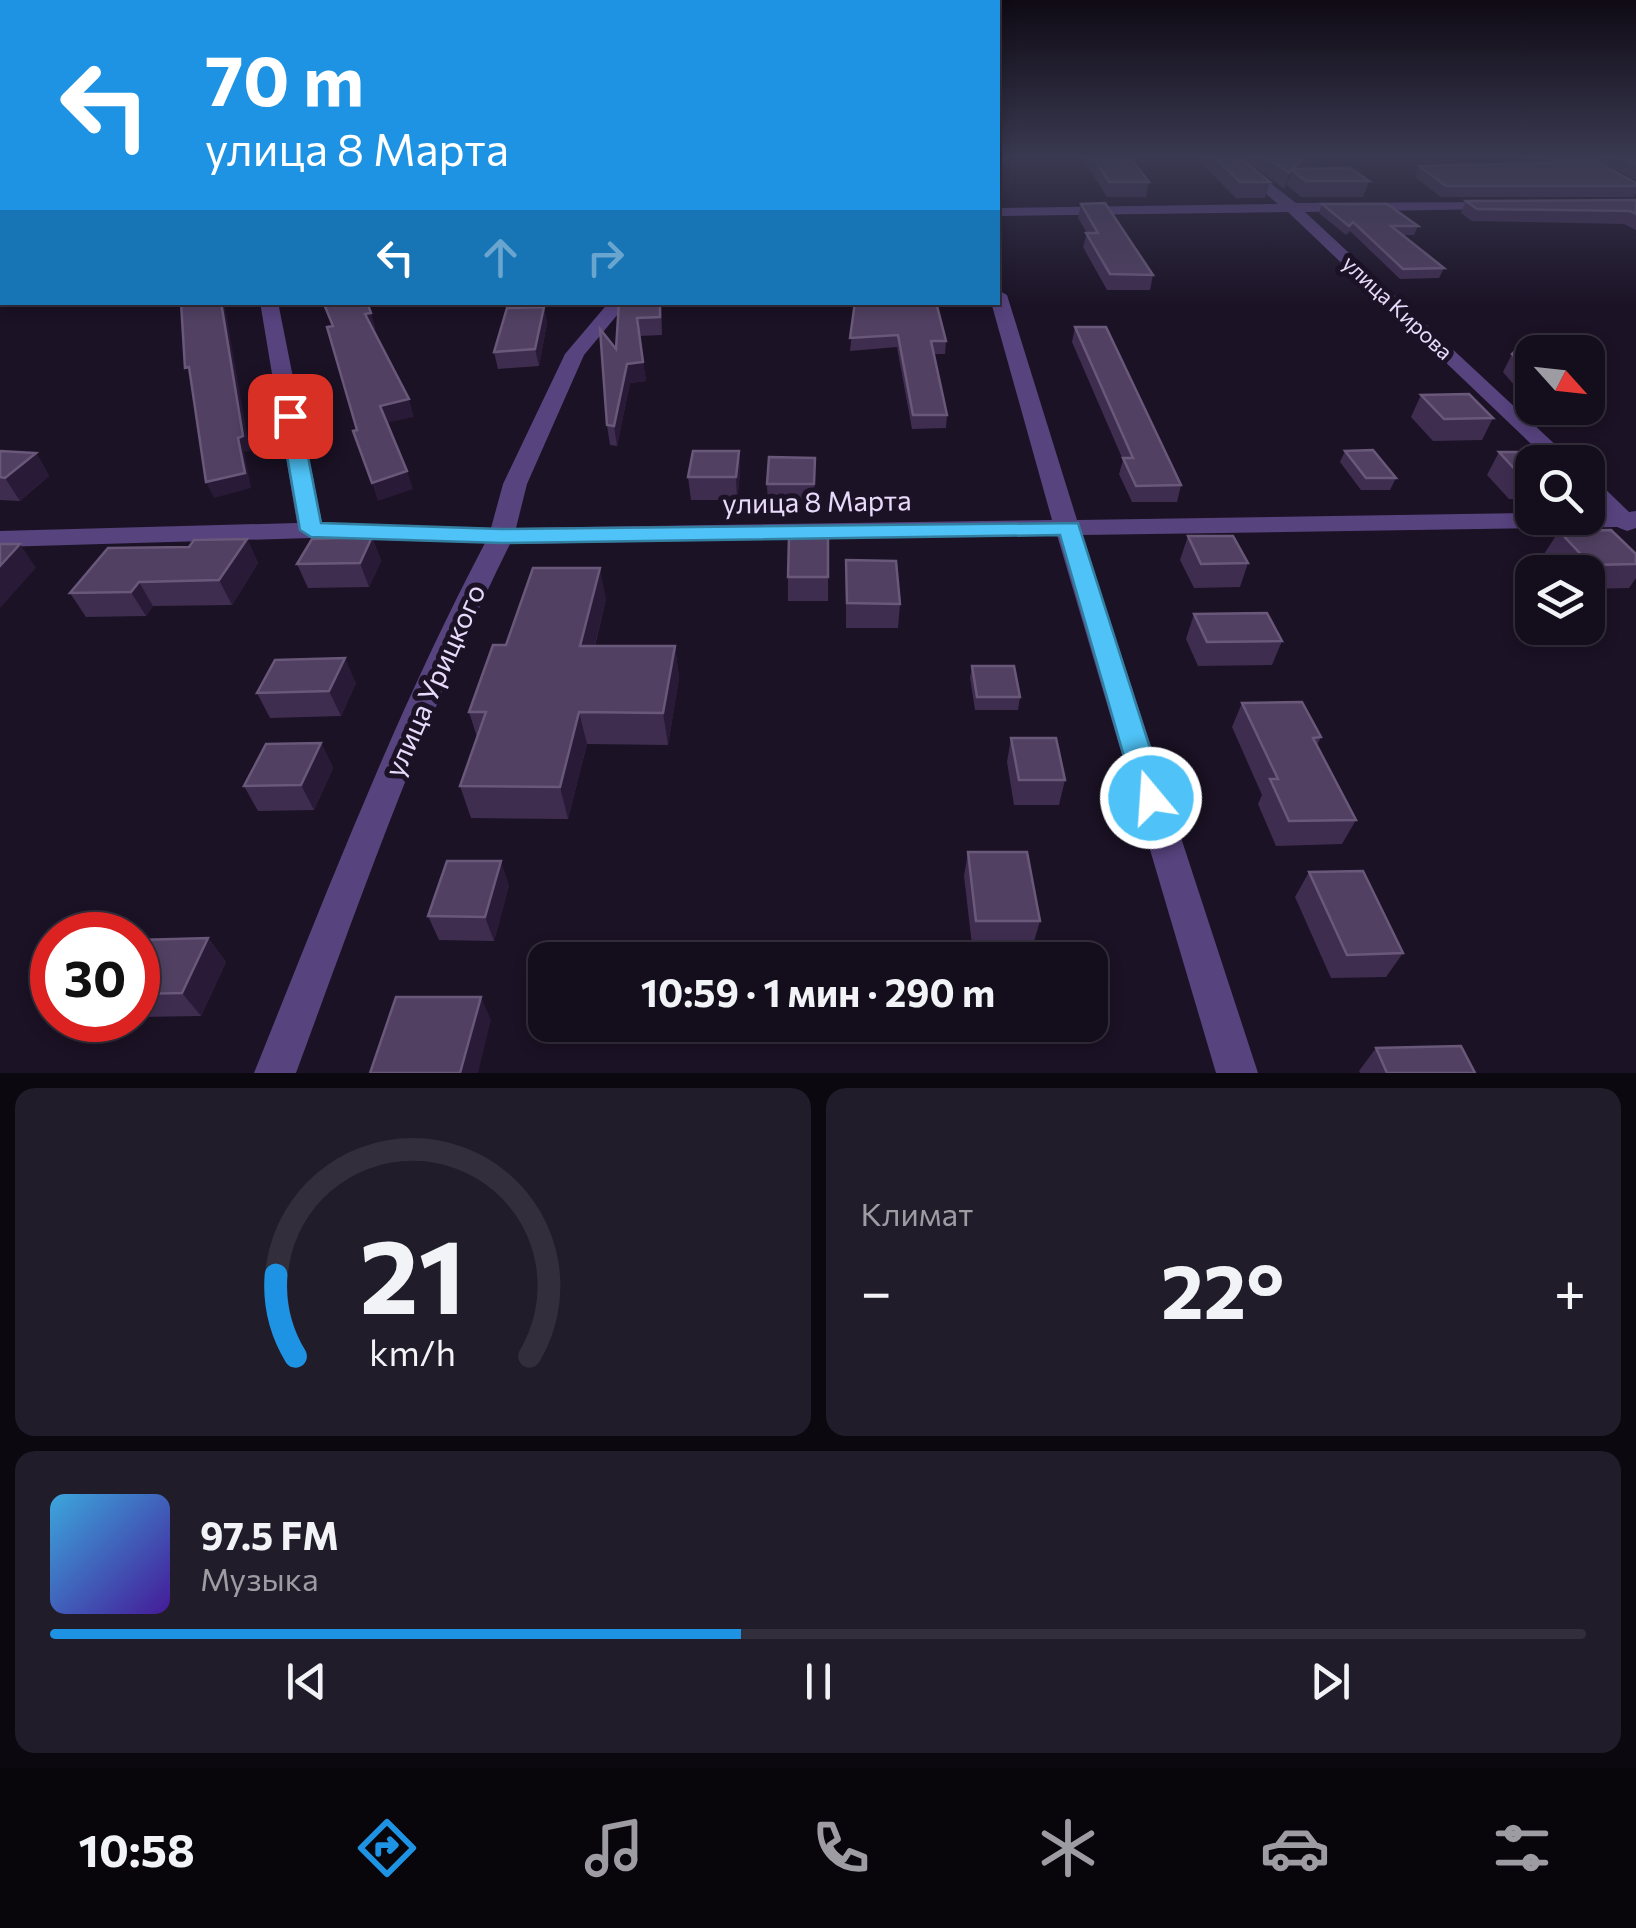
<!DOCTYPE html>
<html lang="ru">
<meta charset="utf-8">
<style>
:root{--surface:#140e1c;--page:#211c29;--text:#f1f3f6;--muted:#9d9ca3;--line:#332e3b;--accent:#1e93e3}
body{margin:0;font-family:Commissioner,sans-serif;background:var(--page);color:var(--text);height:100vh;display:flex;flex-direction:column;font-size:38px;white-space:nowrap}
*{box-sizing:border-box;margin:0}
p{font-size:32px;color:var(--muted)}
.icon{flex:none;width:55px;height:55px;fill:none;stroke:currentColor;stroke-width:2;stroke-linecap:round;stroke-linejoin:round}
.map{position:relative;height:1073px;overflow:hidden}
.details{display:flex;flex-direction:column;gap:15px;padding:15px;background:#0b080f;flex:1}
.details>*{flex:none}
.banner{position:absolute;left:0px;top:0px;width:1000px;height:305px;box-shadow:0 5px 15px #0003,0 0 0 2px var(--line);background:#1e93e3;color:#fff;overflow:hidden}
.needle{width:65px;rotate:117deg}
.controls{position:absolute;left:1515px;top:335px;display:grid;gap:20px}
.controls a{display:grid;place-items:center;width:90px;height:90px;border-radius:20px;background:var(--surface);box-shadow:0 5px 15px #0003,0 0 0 2px var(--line);font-size:50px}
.speed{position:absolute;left:30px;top:912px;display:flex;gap:20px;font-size:50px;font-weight:700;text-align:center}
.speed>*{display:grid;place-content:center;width:130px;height:130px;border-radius:50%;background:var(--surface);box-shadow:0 5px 15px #0003,0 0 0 2px var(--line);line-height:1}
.speed .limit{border:15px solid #d22;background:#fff;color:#111}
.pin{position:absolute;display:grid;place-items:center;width:85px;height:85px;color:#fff;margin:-42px;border-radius:20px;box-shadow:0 5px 15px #0006}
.me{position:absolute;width:110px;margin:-55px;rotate:342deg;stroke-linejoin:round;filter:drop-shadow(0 0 8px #0008)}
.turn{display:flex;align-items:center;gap:35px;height:210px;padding:0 40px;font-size:45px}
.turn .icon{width:130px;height:130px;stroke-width:2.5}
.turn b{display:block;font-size:70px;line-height:85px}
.lanes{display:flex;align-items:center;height:95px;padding:0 40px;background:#0003;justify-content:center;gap:50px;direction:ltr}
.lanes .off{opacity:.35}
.big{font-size:75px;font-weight:700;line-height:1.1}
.details .widget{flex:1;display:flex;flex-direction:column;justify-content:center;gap:15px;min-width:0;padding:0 35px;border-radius:20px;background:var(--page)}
.details .dial{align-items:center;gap:0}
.dial svg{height:260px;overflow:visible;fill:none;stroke:var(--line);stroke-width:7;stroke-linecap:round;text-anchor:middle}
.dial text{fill:var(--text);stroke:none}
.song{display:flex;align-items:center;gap:30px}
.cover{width:120px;height:120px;border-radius:15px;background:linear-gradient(135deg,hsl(200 70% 55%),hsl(260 70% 35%))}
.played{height:10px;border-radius:5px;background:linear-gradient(90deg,var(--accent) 45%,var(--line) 45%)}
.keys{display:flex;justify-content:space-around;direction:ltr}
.heat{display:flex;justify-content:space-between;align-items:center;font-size:55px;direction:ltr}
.details .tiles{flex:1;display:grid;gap:15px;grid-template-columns:1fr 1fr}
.widget:last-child{grid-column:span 2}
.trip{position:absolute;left:528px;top:942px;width:580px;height:100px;border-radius:20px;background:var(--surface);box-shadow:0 5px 15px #0003,0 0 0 2px var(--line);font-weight:700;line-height:100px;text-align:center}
.dock{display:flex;height:160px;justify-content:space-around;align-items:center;background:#08060b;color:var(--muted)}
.dock .icon{width:70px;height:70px}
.dock .selected{color:var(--accent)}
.dock b{font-size:45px;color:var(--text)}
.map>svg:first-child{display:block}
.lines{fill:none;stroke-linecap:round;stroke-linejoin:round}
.minor{fill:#57437e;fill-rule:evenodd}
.wall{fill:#3f2d50}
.shaded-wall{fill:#291a37}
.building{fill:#514062;stroke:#69587a;stroke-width:2.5}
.route{fill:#4fc3f7;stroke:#337fa1;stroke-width:2.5}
.labels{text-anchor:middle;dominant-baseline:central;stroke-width:10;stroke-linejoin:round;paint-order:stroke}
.far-street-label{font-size:22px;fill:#e8dafa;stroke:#1b1225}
.street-label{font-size:28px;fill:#e8dafa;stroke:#1b1225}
</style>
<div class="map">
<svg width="1636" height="1073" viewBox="0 0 1636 1073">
<rect width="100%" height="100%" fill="#1b1225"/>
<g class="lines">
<!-- minor -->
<g class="minor">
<polygon points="998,157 1012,157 998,165"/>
<polygon points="1223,157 1237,157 1296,203 1501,202 1503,205 1496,209 1305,212 1574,462 1550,462 1288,212 998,216 998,208 1278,204"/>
<path d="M 998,290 L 1007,295 L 1077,520 L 1532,513 L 1532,518 L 1588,518 L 1588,512 L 1602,512 L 1588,498 L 1588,478 L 1596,480 L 1629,512 L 1636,511 L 1636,528 L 1627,531 L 1617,527 L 1082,535 L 1258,1073 L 1216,1073 L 1057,535 L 510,544 C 425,715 362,894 296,1073 L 254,1073 C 326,894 395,714 485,543 L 311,538 L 0,547 L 0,531 L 297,523 L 260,302 L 278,302 L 322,523 L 491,528 L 503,484 L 565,354 L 609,302 L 628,302 L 584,355 L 527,484 L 516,528 L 1052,520 L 991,302 L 998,302 Z"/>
</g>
</g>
<!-- wall -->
<g class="wall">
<polygon points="1082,157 1130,157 1149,182 1146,197 1107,197"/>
<polygon points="1195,157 1239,157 1270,182 1265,198 1236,198"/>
<polygon points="1243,157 1305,157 1301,169 1369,181 1363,197 1301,197 1287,185 1284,189"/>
<polygon points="1516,157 1588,157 1636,183 1636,194 1634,197 1441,197 1415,177 1419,166 1528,163"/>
<polygon points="1592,157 1636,157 1636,180"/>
<polygon points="1636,200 1636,230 1624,224 1472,221 1461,213 1466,201"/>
<polygon points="1081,204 1153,275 1150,290 1107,290 1083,247 1087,233 1078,218"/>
<polygon points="1322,204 1418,226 1414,235 1402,235 1444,268 1439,278 1400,279 1350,231 1346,235 1319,213"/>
<polygon points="619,302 661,302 662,335 639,336 646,381 630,383 617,446 610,445 607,425 616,349"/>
<polygon points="855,302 946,341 945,354 933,354 947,415 946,428 912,429 897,347 850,351"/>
<polygon points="544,307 547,323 539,366 498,369 494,352"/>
<polygon points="1075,327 1181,485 1177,502 1132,502 1119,474 1123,460 1072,342"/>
<polygon points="1532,352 1532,406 1503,372 1512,354"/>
<polygon points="1421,395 1493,418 1482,440 1433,441 1411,417"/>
<polygon points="1534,408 1598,408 1587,427 1549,425"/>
<polygon points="0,451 36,453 49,476 20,501 0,500"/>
<polygon points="739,451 740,474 737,500 691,500 688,477"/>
<polygon points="1345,451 1396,478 1390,490 1361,490 1340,462"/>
<polygon points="1499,452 1532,462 1532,500 1509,499 1487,475"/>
<polygon points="815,458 814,507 768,507 767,484"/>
<polygon points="1559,531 1636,554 1636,578 1629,588 1588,589 1588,572 1561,572 1544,554"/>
<polygon points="1188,536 1248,563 1240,587 1194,588 1180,560"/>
<polygon points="372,537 381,561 369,587 308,588 297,564"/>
<polygon points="828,537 828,601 788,601 788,577"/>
<polygon points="247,539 258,563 232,605 153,606 146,616 86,617 70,593 189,547"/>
<polygon points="846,560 900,604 898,628 846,628"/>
<polygon points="606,599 595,646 675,646 679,678 668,745 587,744 568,819 471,818 460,786 477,737 469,712 506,645"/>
<polygon points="1194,614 1282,641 1272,665 1198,666 1186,639"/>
<polygon points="972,666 1020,697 1018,710 975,710 970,678"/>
<polygon points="356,683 341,716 270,718 257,693"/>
<polygon points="1242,703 1321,737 1317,745 1356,820 1342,844 1276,846 1258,804 1262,795 1232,727"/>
<polygon points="1011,738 1065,780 1059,805 1014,805 1007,762"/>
<polygon points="321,743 333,768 314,810 258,811 244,786"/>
<polygon points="968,852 1040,921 1033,945 972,945 964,876"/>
<polygon points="1309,872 1403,953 1386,977 1331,978 1295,897"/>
<polygon points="509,885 494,941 439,940 428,916"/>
<polygon points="208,938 226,962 201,1016 138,1017 138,940"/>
<polygon points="1376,1048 1475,1073 1360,1073 1359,1071"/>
</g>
<!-- shaded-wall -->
<g class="shaded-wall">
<polygon points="1305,157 1300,171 1292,170"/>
<polygon points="1292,170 1287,185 1284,189 1289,173"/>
<polygon points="221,302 224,302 250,451 244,452 251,488 214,498 206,482 238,438"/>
<polygon points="544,307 547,323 539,366 535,349"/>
<polygon points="371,313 376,329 370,330 365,314"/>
<polygon points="643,362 646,381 630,383 617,446 614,426 627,364"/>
<polygon points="409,399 414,417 386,423 380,406"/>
<polygon points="739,451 740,474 737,500 736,477"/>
<polygon points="36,453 49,476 20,501 5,478"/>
<polygon points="407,471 413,489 378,501 372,483"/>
<polygon points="372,537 381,561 369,587 360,563"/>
<polygon points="247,539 258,563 232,605 219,580"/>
<polygon points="20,544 36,568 0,608 0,566"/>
<polygon points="600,568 606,599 587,677 580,646"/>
<polygon points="139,582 153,606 146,616 131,592"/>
<polygon points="675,646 679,678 668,745 663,713"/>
<polygon points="345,658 356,683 341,716 329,691"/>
<polygon points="579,712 587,744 568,819 560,787"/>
<polygon points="321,743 333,768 314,810 301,785"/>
<polygon points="501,861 509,885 494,941 485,917"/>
<polygon points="208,938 226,962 201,1016 182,993"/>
<polygon points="481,997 491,1020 478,1073 460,1073"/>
</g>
<!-- building -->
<g class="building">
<polygon points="1093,157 1130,157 1149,182 1109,182"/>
<polygon points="1214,157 1239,157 1270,182 1240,182"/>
<polygon points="1266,157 1304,157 1292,169 1350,168 1369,181 1306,181 1292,170 1289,173"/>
<polygon points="1542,157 1588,157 1636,183 1636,186 1446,186 1419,166 1553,163"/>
<polygon points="1618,157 1636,157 1636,165"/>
<polygon points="1636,200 1636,214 1630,211 1477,209 1466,201"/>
<polygon points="1105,203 1153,275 1110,274 1086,233 1098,233 1081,204"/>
<polygon points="1322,204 1387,204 1418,226 1391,226 1444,268 1403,269 1353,222 1349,226"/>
<polygon points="181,302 221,302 243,436 238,438 245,473 206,482 189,367 185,368"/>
<polygon points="330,302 367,302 371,313 365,314 409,399 380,406 407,471 372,483 353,431 357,430 327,327 333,326 324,304"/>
<polygon points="619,302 660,302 660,317 637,318 643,362 627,364 614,426 607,425 600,329 616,349"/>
<polygon points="855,302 936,302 946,341 931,341 947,415 913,415 898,335 850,338"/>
<polygon points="544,307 535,349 494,352 507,308"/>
<polygon points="1075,327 1106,327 1181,485 1136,486 1123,458 1133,458"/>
<polygon points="1524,342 1535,352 1532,352 1532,376 1512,354"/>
<polygon points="1469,394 1493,418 1444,419 1421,395"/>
<polygon points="1588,399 1598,408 1584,408 1588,408"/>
<polygon points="1373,450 1396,478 1366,478 1345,451"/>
<polygon points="0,451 36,453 5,478 0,477"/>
<polygon points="693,451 739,451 736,477 688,477"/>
<polygon points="1499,452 1543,452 1553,462 1532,462 1532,476 1521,476"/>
<polygon points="769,457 815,458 814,484 767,484"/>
<polygon points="1611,530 1636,554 1636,564 1591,565 1559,531"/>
<polygon points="1188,536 1233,536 1248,563 1201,564"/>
<polygon points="372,537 360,563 297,564 312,539"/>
<polygon points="789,537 828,537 828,577 788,577"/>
<polygon points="247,539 219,580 139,582 131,592 70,593 108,548 189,547 194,540"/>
<polygon points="0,544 20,544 0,566"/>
<polygon points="846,560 896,561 900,604 847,603"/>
<polygon points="533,568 600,568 580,646 675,646 663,713 579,712 560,787 460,786 486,712 469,712 493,645 506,645"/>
<polygon points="1267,613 1282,641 1207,642 1194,614"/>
<polygon points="345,658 329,691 257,693 275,660"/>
<polygon points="972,666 1014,666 1020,697 977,697"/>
<polygon points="1302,702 1321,737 1313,738 1356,820 1289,821 1270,779 1278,779 1242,703"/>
<polygon points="1011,738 1056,738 1065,780 1019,780"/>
<polygon points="321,743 301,785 244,786 266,744"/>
<polygon points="968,852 1027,852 1040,921 976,921"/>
<polygon points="447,861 501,861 485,917 428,916"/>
<polygon points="1363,871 1403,953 1347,955 1309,872"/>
<polygon points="208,938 182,993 138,994 138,940"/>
<polygon points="396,997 481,997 460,1073 370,1073"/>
<polygon points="1461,1046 1475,1073 1387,1073 1376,1048"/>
</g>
<!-- sky -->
<linearGradient id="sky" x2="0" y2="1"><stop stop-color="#0f0a14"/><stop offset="0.51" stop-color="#393951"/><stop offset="1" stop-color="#393951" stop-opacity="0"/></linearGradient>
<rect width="1636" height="307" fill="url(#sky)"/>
<!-- route -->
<polygon class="route" points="290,410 300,416 321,523 501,529 1078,523 1166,798 1161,807 1151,810 1140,807 1136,798 1060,535 501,543 311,537 300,530 280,416"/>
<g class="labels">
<!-- far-street labels -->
<g class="far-street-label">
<text transform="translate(1398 307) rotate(43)">улица Кирова</text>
</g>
<!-- street labels -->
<g class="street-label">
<text transform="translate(817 501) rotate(-1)">улица 8 Марта</text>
<text transform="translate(434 680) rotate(-66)">улица Урицкого</text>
</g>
</g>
</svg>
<div class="controls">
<a><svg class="needle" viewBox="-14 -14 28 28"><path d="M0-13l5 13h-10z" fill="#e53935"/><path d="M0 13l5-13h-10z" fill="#9d9ca3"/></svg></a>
<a><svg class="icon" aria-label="search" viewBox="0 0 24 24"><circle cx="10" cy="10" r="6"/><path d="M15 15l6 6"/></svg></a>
<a><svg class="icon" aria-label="layers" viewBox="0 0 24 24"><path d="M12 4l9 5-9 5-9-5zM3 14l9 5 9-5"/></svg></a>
</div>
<div class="speed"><div class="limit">30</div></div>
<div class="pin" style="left:290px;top:416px;background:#d93025"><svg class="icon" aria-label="arrive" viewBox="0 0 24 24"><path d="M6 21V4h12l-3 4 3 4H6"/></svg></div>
<svg class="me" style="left:1151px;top:798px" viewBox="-20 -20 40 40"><circle r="17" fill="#4fc3f7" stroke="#fff" stroke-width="3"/><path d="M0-11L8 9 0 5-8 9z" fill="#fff"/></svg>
<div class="trip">10:59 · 1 мин · 290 m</div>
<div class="banner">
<div class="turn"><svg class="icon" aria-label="left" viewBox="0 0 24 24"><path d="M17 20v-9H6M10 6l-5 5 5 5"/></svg><div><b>70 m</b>улица 8 Марта</div></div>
<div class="lanes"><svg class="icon" aria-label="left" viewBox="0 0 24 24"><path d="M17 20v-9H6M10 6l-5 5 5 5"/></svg><svg class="icon off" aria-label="ahead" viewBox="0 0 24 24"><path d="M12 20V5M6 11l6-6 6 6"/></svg><svg class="icon off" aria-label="right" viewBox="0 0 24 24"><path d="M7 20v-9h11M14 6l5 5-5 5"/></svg></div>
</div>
</div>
<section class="details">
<div class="tiles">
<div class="widget dial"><svg viewBox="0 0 100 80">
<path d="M14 69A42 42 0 1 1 86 69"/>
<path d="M14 69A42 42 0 0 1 8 44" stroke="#1e93e3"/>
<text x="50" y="56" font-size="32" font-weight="700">21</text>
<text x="50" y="72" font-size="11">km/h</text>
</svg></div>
<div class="widget"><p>Климат</p>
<div class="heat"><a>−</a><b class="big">22°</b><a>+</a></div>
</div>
<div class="widget">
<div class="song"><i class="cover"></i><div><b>97.5 FM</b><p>Музыка</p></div></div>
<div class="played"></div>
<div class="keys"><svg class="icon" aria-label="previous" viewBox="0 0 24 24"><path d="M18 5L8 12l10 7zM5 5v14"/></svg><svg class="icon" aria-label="pause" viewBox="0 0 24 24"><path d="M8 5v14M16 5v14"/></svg><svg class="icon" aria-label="next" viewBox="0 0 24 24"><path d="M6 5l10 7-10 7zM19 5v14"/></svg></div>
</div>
</div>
</section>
<nav class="dock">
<b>10:58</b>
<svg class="icon selected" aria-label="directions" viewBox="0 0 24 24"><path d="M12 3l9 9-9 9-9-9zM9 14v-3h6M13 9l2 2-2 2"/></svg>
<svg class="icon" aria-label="music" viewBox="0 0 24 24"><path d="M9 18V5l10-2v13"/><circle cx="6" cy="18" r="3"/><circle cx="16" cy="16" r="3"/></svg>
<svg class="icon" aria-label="phone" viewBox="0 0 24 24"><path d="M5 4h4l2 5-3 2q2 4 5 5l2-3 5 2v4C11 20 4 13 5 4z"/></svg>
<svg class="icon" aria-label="climate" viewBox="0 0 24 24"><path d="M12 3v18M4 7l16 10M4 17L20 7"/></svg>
<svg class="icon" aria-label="car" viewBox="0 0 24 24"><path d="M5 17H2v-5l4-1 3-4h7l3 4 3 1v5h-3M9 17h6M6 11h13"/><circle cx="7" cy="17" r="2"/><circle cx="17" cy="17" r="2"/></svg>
<svg class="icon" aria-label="filters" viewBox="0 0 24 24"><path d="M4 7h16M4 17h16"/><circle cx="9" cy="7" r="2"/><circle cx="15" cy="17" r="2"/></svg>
</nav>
